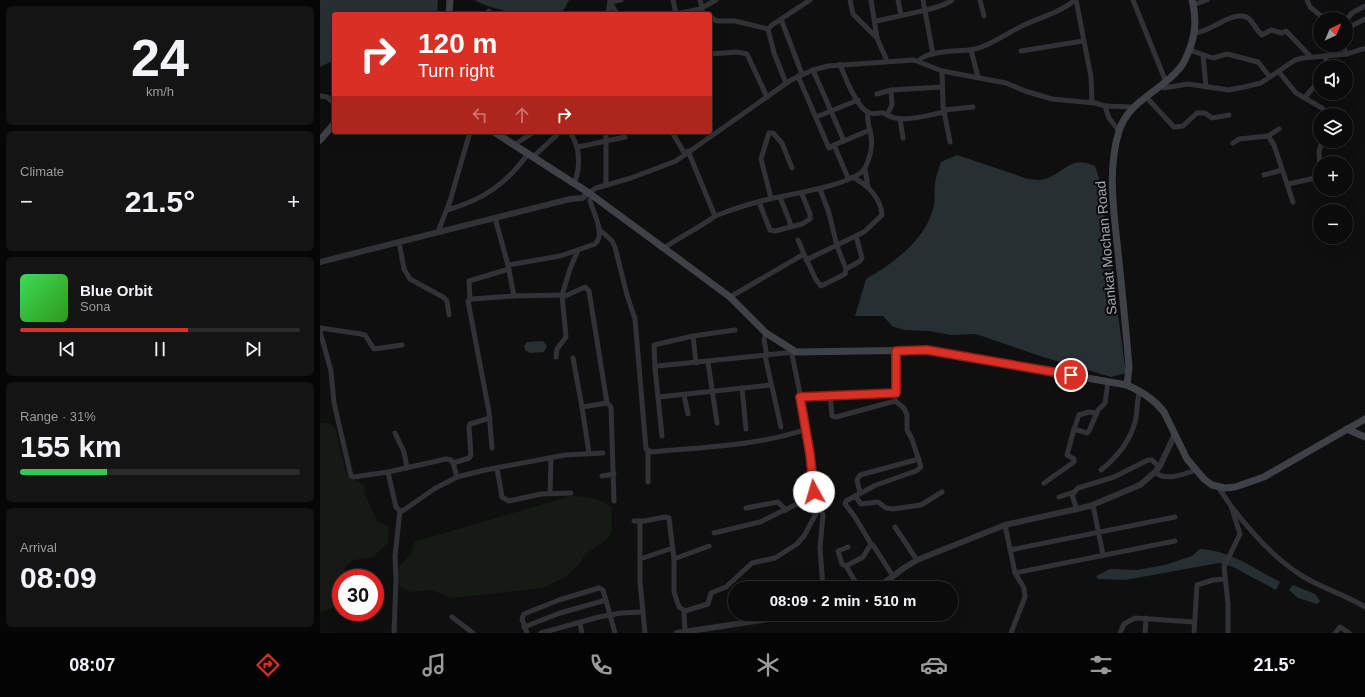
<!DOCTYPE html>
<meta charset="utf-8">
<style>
:root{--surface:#0b0b0c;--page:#141415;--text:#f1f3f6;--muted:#9a9b9d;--line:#2b2b2d;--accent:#d93025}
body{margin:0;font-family:Helvetica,sans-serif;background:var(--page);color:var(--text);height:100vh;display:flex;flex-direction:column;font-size:15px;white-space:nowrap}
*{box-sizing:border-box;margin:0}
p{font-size:13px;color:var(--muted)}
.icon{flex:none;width:22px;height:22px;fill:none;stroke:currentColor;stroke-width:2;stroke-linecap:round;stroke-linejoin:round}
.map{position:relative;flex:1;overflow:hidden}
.sheet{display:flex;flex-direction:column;gap:6px;padding:6px;background:#060607;width:320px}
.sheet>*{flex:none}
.top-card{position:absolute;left:12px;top:12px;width:380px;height:122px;border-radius:4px;box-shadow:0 4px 16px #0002,0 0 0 1px var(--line);background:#d93025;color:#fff;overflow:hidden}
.needle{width:26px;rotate:44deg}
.tools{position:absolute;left:993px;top:12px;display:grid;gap:8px}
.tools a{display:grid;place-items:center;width:40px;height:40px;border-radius:50%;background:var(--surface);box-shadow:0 4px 16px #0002,0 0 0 1px var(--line);font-size:20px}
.speed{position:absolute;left:12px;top:569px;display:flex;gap:8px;font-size:20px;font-weight:700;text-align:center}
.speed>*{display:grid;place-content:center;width:52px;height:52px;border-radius:50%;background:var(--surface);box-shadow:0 4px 16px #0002,0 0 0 1px var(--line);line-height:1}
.speed .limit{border:6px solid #d22;background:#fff;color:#111}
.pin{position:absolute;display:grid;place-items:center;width:34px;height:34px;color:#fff;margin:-17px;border:2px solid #fff;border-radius:50%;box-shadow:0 1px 4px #0007}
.me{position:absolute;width:44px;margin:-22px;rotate:354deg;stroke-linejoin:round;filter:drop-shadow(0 0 3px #0008)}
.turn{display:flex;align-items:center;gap:14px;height:84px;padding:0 20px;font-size:18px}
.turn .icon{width:52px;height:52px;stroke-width:2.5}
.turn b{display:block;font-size:28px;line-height:34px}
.lanes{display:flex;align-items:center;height:38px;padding:0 20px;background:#0003;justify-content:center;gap:20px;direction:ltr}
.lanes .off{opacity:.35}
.big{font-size:30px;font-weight:800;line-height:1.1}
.sheet .widget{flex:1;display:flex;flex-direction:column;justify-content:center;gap:6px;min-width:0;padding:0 14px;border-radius:6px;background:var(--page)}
.sheet .dial{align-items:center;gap:0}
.dial b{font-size:52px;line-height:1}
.song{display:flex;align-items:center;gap:12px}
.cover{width:48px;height:48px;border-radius:6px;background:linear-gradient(135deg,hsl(130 70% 55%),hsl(110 70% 35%))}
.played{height:4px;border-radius:2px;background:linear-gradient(90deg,var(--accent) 60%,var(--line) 60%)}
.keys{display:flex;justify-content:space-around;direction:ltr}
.heat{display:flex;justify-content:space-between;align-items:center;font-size:22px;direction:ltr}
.charge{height:6px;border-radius:3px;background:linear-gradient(90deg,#34c759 31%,var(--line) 0)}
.trip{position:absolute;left:408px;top:581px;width:230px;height:40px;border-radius:20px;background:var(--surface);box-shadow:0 4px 16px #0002,0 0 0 1px var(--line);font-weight:800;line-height:40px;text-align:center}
.tab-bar{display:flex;height:64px;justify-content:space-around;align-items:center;background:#040405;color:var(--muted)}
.tab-bar .icon{width:28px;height:28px}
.tab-bar .on{color:var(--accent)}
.tab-bar b{font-size:18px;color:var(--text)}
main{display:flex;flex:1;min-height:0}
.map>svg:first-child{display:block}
.green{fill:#161a15}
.water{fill:#263033}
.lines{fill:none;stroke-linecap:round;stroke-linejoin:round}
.minor{stroke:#303235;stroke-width:5}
.tertiary{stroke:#303235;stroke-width:6}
.secondary{stroke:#3e4145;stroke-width:7}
.route-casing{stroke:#8d1f18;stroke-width:10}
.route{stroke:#d93025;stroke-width:7}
.labels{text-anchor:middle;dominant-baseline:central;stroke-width:4;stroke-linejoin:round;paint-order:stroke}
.street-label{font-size:14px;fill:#a0a9b0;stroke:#0a0a0b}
</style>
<main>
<section class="sheet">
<div class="widget dial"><b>24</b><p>km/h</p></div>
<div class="widget"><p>Climate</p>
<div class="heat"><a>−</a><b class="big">21.5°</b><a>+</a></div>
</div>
<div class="widget">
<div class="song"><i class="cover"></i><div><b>Blue Orbit</b><p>Sona</p></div></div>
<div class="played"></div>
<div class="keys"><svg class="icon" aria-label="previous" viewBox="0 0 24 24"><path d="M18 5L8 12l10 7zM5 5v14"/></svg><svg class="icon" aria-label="pause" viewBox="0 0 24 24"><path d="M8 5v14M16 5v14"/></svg><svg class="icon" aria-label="next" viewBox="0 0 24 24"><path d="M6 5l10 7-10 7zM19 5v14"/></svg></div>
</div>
<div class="widget"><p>Range · 31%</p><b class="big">155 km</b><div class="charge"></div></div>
<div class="widget"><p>Arrival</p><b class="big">08:09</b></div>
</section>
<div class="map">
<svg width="1045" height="633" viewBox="0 0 1045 633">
<rect width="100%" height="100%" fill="#0f0f10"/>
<!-- green -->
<g class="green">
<polygon points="0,423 10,423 15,428 27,476 44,485 45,494 57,521 69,527 68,543 53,557 34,560 24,568 28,578 39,578 21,578 21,605 0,613"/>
<path d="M 251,496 C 266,497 278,497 291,507 L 292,532 L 287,539 L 266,554 L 259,564 L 247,576 L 222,588 L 132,598 L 111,590 L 91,592 L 79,586 L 78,568 L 92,552 L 94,542 Z"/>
</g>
<!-- water -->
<g class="water">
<polygon points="0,0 118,0 117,14 14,14 14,60 0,67"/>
<path d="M 155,0 L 249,0 L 245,8 L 239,14 L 216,11 L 209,14 L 184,14 L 183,10 C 174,8 162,5 155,0 Z"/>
<path d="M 637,155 L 708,179 C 715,180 723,181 730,177 C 749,168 752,156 775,166 L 779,178 L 806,373 L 791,377 L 723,357 L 656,334 L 631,335 L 609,331 L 584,330 L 572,326 L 563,316 L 535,316 L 546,279 C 574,263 607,239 614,205 C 615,198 614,190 615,183 C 616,176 619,169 621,162 Z"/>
<polygon points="223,341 227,346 224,352 210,353 205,350 204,346 207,342"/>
<path d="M 880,549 C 909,550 935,569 960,582 L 956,590 L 911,566 L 899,563 L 805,580 L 778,579 L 776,576 L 790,569 L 817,570 L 845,565 L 872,556 Z"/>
<polygon points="973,585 995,594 1000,601 997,604 978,598 969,590"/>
</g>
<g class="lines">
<!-- minor -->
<g class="minor">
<polyline points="353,0 356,14 380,9 385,14"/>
<polyline points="380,0 382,8"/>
<polyline points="530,0 533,14 557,38 567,61"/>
<polyline points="551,0 557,38"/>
<polyline points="578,0 581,15"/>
<polyline points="603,0 613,54"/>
<polyline points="660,0 664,16"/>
<polyline points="756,0 771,77 772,103"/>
<polyline points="813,0 846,82"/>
<polyline points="987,0 990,7 1005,19"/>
<polyline points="873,5 887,0"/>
<polyline points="380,9 396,0"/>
<polyline points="169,11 169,14"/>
<polyline points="288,14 290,1"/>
<polyline points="297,14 290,2 301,0"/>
<polyline points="390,17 397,21 415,21 448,29"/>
<polyline points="461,19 482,74"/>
<polyline points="1026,20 1032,13 1045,6"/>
<path d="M 556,21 C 569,18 625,8 632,0"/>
<polyline points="1026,29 1045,19"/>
<path d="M 874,33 C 890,33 913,9 928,18 C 934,23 936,30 942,35 L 951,30 L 962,33 L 966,31 L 991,57"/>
<polyline points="1022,45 1027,54"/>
<polyline points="651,50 658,77"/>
<polyline points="869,50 893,58 907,54 938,62 950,77"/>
<polyline points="701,51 763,41"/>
<polyline points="390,54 417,52 427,54 447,97"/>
<polyline points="883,55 886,87"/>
<polyline points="1005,56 1008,67"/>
<path d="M 599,61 C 604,51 638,51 649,50 C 667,48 684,35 700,27 C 719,17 738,14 755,0"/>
<path d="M 520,64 C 525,77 536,107 549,113 C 554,115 559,112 564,113 C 579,125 606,115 625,112"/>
<polyline points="493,70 511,111 496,117"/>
<polyline points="622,71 623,106 630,142"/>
<polyline points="959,72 976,93 1002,108 1009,115"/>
<polyline points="478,76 509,148 514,145 528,178"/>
<polyline points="466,83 454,53 448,29 452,25 490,0"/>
<polyline points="842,85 844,88 868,84 909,90 924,87 941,83 975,60 983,58 1027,54 1045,48"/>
<polyline points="557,94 571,90"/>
<polyline points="0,96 7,97 14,103"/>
<polyline points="826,97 854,127 863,126 877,113 885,113 892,118 909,115"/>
<polyline points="985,97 1000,80"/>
<polyline points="785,106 812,107"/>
<polyline points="624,110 653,107"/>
<polyline points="567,115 572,105 571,90 622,87"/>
<polyline points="580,119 583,138"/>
<path d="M 250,132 C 260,148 261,166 254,184"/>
<polyline points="286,132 286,185"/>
<polyline points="352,132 365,154"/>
<polyline points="948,136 959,129"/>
<polyline points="524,141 511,111 538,100"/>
<polyline points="913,143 919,139 948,136 954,145 973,202"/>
<polyline points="194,145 214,132"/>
<polyline points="514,145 550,130"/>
<polyline points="258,147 305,137"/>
<path d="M 368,151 L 395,216 C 413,209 431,203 450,199 C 469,194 539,185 546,166 C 550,157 553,146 551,136 C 550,128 546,121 548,112"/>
<polyline points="213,157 240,132"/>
<polyline points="1000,167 999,152 1002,141"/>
<polyline points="545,169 548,187"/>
<polyline points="944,175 962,170"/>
<polyline points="968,184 1000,177"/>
<polyline points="269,193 276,188 311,178 356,161 471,80 493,70 508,66 594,60 622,71 686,83 705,91 732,99 775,103 785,106 789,118 799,131"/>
<polyline points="460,197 471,225"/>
<polyline points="451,198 441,159 449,133 453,133 462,143 472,168"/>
<polyline points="439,202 450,230 455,231 482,224 490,219 490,214 482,194"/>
<path d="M 127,210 C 163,200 186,184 208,154"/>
<path d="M 279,229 L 292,241 L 295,247 L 307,295 L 315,319 L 326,449 L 331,452 C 383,447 437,446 487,429"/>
<polyline points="118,232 130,201 150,132"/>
<polyline points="79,242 84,269 90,279 123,297 127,301 129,315"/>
<path d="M 344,248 C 360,237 379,228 395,216"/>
<polyline points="484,254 496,280 501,286 525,274 526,269 517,246 509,213 500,189"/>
<path d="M 486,260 L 544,232 L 562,215 C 561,198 547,184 532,177"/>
<path d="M 188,265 L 240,256 L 275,244 C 286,234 273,213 270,200"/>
<polyline points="526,269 540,261 542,258 536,236"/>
<polyline points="242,295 250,269 258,250"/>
<polyline points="194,296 242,295 246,337 237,349 236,357"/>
<polyline points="243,297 265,287 269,291 287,403 262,407 253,358"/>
<polyline points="410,297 484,254 478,240"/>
<polyline points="150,299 149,281 189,269"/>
<polyline points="0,328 41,334 45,335 54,349 82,345"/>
<polyline points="0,331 11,371 14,403 31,476 34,477 68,472 126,459 131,460 133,463 137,477"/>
<polyline points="446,333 444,340 447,356"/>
<polyline points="373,336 376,363"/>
<polyline points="445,356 461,427"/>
<polyline points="388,362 397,423"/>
<polyline points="335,368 334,345 373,336 415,330"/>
<polyline points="422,388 426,429"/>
<polyline points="364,395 368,414"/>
<polyline points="510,396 512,416 516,417 575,401 575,351"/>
<polyline points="339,397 451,385"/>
<polyline points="481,397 576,393"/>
<polyline points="287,403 291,407 294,501"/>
<polyline points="262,407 269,453"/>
<polyline points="754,429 759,415 769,412 777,413"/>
<polyline points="75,433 84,452 87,468"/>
<polyline points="342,436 335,368 337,366 475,352"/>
<polyline points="172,448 169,412 148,301 152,299 194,296 188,265 175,218"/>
<polyline points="133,463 149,458 151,455 149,427 150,424 170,418"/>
<polyline points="177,468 182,497 189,501 221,494 251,493"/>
<path d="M 781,470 C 796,458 810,441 815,422 C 818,412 816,401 820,391"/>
<polyline points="68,472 76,507 80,511 84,510 114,489 137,477 165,470 245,455 283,453"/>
<path d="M 835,472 C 845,482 864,474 876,470"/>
<polyline points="282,476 294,474"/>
<polyline points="328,482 328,450"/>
<polyline points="724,483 754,462 754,459 747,455 754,429 767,433 769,431 778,410 785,403 788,382"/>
<polyline points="898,487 911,506 920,534 904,567 908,603 908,633"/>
<polyline points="230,493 231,459"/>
<polyline points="540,493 537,480 540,475 599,459"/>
<polyline points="535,496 541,504 558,502 566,508 573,509 601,505 622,492"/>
<polyline points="739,497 754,492"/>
<polyline points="773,505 783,555"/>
<polyline points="500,506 503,515 500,548 503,588"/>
<path d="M 911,506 C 931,532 955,560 984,577 C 1004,589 1026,595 1045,607"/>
<polyline points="426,508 458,502 466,510"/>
<polyline points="757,510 752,495 758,488 794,477 828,460 832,460 839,467"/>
<polyline points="314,521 324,521 345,517 349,518 354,559"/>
<polyline points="320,521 320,582 325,633"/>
<polyline points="685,525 695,573 704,588 705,597 691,633"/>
<polyline points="575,527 597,560"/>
<polyline points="394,533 440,522 481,502 488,503 497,511"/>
<polyline points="551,544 535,517 525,504 526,501 556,485 596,471 601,467 592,439 587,430 587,415 584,408 575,401"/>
<polyline points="528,547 518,551 522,564 526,566 539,588"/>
<polyline points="690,550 855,517"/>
<polyline points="320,559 353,548"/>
<polyline points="526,566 543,557 549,547 553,545 573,576"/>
<polyline points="695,573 855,541"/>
<polyline points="484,584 485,588"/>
<polyline points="365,611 359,607 354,592 354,559 389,546"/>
<polyline points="132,617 153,633"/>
<polyline points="260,624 262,633"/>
<polyline points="204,627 240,613 286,600"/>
<polyline points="365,630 364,614 365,611 388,604 391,593 406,587 432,563 455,558 477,544 484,536 500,506 494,492 487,429 472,354"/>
<polyline points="74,633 76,579 75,556 80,511"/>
<polyline points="207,633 202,619 204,614 239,600 279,588 283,590 295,633"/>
<polyline points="221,633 279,617 301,613 321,612"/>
<polyline points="800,633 804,624 815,618 874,622"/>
<polyline points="825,633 826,618"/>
<polyline points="874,633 877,585 893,580 905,579"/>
<polyline points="1015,633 1020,627 1029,633"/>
</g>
<!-- tertiary -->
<g class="tertiary">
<polyline points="0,262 250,199 262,198 269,193"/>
<polyline points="557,588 584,568 597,560 685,525 770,506 820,485 835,472 840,466 855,434"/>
<polyline points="357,633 449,619 483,616 515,617 519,614"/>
</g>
<!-- secondary -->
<g class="secondary">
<polyline points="129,14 130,0"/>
<path d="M 174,132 L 269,193 L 360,260 L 410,297 L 446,333 L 476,352 L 607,350 L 807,385 C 822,392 834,399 844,412 L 867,459 L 884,479 L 892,485 L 905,488 L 915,487 L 944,477 L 1045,419"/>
<polyline points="0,140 14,124"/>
<path d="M 807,385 L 809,367 C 806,329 802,290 798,252 C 794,213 787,170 799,131 C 808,101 840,92 859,69 C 865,63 868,53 871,45 C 876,30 876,15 872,0"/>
<polyline points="1027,429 1045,437"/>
</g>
</g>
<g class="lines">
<defs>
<polyline id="route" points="494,492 490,454 480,397 576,393 576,351 607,350 751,375"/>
</defs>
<!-- route casing -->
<use href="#route" class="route-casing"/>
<!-- route -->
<use href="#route" class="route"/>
</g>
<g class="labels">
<!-- street labels -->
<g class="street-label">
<text transform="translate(786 248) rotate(-95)">Sankat Mochan Road</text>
</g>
</g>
</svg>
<div class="tools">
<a><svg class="needle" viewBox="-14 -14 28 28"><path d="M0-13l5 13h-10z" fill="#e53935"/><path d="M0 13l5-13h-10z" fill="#9a9b9d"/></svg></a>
<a><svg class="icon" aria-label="sound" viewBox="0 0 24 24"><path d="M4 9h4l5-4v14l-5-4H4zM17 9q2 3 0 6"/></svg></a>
<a><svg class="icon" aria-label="layers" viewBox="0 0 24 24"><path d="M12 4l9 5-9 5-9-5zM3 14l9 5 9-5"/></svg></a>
<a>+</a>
<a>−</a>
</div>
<div class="speed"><div class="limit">30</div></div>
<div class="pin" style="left:751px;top:375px;background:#d93025"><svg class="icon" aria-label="arrive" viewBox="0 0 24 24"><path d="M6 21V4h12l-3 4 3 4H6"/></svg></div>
<svg class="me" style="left:494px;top:492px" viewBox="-20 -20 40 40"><circle r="19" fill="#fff"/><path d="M0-13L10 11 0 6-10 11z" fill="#d93025"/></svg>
<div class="trip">08:09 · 2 min · 510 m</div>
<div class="top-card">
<div class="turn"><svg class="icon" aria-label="right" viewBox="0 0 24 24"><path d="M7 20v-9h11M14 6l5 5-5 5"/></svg><div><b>120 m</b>Turn right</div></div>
<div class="lanes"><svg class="icon off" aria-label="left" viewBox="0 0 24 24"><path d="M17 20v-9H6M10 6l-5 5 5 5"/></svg><svg class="icon off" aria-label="ahead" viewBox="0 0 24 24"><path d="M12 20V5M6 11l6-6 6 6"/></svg><svg class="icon" aria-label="right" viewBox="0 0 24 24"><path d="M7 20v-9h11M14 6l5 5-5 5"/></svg></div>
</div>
</div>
</main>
<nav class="tab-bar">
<b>08:07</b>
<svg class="icon on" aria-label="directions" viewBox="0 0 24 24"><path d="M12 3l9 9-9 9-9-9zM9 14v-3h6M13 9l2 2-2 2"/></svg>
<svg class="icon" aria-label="music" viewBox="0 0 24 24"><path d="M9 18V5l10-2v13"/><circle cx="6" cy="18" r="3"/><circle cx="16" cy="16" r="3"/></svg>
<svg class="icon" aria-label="phone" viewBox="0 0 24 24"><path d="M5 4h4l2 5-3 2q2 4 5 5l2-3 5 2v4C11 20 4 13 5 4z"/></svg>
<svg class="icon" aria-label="climate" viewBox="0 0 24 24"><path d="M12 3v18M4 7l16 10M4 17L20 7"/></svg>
<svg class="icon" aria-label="car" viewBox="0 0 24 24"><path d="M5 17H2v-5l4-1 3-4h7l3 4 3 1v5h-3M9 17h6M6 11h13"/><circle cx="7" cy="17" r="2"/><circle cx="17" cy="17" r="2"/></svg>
<svg class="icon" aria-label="filters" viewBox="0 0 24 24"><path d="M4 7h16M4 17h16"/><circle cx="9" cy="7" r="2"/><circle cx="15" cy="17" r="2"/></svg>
<b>21.5°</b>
</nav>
